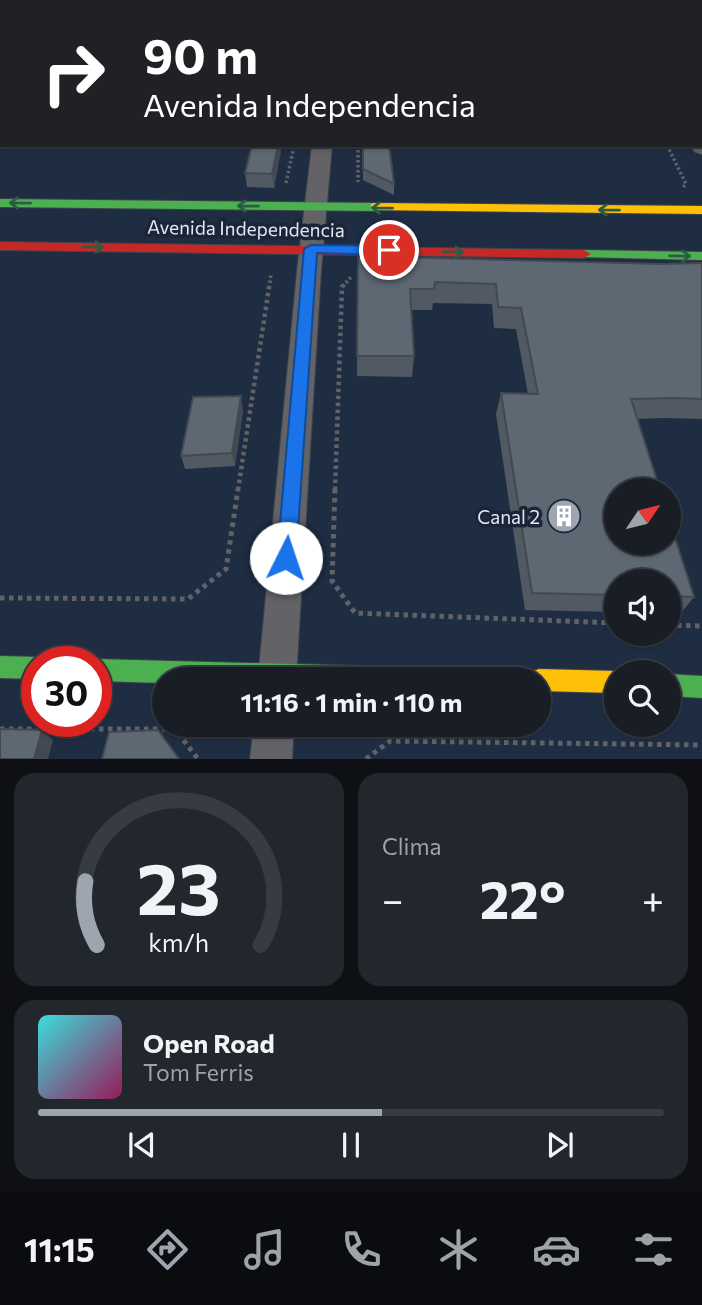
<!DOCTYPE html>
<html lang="es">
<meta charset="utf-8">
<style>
:root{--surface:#191d25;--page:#22262d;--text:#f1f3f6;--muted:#9fa2a7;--line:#373b42;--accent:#9ea5b1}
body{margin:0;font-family:Commissioner,sans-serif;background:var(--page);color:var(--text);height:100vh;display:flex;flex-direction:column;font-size:26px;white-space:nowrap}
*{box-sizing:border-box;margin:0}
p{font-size:23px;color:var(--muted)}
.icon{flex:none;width:38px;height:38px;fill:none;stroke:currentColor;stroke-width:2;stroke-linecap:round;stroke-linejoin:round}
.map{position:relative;height:759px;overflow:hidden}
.sheet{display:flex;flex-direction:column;gap:14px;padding:14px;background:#0e1014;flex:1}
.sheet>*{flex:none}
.banner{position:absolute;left:0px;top:0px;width:704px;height:147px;box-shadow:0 2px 5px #0004,0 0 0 2px var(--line);background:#202124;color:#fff;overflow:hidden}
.needle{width:46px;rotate:55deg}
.tools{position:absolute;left:604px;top:478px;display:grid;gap:14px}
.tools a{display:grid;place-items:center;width:77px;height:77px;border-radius:50%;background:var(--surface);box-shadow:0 2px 5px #0004,0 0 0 2px var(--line);font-size:35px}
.speed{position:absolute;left:21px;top:646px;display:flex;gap:14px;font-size:35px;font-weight:700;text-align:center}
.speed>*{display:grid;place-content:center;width:91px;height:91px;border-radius:50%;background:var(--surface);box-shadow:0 2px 5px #0004,0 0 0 2px var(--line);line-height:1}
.speed .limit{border:10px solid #d22;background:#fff;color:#111}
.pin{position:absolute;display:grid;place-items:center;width:60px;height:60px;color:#fff;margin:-30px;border:4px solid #fff;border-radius:50%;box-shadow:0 2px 7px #0007}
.me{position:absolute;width:77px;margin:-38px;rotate:4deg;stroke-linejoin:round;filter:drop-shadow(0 0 5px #0008)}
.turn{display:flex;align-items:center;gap:24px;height:147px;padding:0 28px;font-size:32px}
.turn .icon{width:91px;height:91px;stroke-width:2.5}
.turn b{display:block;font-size:49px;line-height:60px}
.big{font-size:52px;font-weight:700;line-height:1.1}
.sheet .widget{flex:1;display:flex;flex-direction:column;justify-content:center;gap:10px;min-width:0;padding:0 24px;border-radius:21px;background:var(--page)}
.sheet .dial{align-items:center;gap:0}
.dial svg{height:182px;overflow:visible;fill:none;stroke:var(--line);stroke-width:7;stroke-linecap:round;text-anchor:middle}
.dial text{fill:var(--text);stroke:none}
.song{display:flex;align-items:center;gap:21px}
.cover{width:84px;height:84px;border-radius:10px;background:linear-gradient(135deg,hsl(180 70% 55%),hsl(330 70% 35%))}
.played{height:7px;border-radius:4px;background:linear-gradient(90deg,var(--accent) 55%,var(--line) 55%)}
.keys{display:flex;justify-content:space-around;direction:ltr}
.heat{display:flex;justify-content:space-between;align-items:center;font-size:38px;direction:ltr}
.sheet .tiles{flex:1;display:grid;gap:14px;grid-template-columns:1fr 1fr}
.widget:last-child{grid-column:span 2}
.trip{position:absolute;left:152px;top:667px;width:399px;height:70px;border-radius:35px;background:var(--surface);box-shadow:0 2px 5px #0004,0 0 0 2px var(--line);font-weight:700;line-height:70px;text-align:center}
.menu{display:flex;height:112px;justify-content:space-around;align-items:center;background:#0a0c0f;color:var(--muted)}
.menu .icon{width:49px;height:49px}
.menu .active{color:var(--accent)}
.menu b{font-size:32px;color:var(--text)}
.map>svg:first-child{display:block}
.built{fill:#1f2d43;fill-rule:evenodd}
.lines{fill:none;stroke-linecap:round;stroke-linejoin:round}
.street-casing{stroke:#3e434b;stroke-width:2}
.fast-casing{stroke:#3e434b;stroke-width:2}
.slow-casing{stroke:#3e434b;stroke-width:2}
.jam-casing{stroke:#3e434b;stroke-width:2}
.path-far3{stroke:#606267;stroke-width:2.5;stroke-dasharray:2 2;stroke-linecap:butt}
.path-far2{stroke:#606267;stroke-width:3.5;stroke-dasharray:2.5 2.5;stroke-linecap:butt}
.path-far1{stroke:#606267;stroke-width:4.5;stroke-dasharray:3.5 3.5;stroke-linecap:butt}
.path{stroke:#606267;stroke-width:5;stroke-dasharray:4.5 4.5;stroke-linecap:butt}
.street{fill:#626267;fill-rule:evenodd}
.fast{fill:#4caf50;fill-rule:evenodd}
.slow{fill:#ffc107;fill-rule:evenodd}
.jam{fill:#c62828;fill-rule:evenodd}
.wall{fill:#515962}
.shaded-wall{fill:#424950}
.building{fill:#5e6872;stroke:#424950;stroke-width:2}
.oneway{stroke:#2e5c42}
.route{fill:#1a73e8;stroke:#114b97;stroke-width:2}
.labels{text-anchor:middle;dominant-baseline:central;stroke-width:7;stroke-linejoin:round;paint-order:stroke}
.street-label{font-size:19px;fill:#e1e9f6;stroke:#1a2538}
.poi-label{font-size:19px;fill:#e1e9f6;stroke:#1a2538;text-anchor:end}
</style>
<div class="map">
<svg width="702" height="759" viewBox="0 0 702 759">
<rect width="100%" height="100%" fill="#212731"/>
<!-- built -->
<path class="built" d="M 0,0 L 702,0 L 702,759 L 0,759 ZM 2,2 L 702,2 L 702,145 L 2,145 ZM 616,490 L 668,490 L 668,542 L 616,542 ZM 616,581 L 668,581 L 668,634 L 616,634 ZM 37,662 L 96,662 L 96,721 L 37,721 ZM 616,672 L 668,672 L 668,724 L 616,724 ZM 164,679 L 539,679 L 539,724 L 164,724 Z"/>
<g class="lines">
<defs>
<g id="street">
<polygon points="53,0 68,0 52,2"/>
<rect x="329" y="0" width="14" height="2"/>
<polygon points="610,0 624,0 625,2 611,2"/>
<rect x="0" y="41" width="2" height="10"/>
<polygon points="0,76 2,76 0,88"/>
<polygon points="702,140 702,154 695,152 690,145 702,145"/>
<polygon points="312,145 332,145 321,271 296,679 258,679 297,271"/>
<polygon points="254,724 294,724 292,759 250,759"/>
</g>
<g id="fast">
<polygon points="0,199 375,203 381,207 375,211 0,207"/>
<polygon points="584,250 702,252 702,260 579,257 579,251"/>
<polygon points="0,656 37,657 45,662 37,662 37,679 0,678"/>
<polygon points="96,659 445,668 453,671 456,679 164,679 164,683 96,681 96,662 91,662"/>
<polygon points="668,674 702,676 702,698 668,696"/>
</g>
<g id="slow">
<polygon points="375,203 702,206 702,214 371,210 371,204"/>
<polygon points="539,669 616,671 618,672 616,672 616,693 539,691 539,679 529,679 531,672"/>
</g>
<polygon id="jam" points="0,242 584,250 591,254 584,258 0,250"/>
</defs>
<!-- street casing -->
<use href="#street" class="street-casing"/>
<!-- fast casing -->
<use href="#fast" class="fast-casing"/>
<!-- slow casing -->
<use href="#slow" class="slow-casing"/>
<!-- jam casing -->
<use href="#jam" class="jam-casing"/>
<!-- path-far3 -->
<polyline class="path-far3" points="0,123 2,121"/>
<!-- path-far2 -->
<g class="path-far2">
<polyline points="358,145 358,182"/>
<polyline points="667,145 686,184 683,187"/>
<polyline points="286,183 293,151"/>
<polyline points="270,283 271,274"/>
<polyline points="346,283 351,277"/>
</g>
<!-- path-far1 -->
<g class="path-far1">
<polyline points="238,490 270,281"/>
<polyline points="335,490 342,287 347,281"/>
</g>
<!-- path -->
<g class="path">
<polyline points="335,489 332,581 355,613 616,623"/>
<polyline points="0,598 188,599 226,569 238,489"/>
<polyline points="668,625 702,626"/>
<polyline points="0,729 175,729 198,759"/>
<polyline points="366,759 390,741 702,745"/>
</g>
<!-- street -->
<use href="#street" class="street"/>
<!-- fast -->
<use href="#fast" class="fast"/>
<!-- slow -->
<use href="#slow" class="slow"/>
<!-- jam -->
<use href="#jam" class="jam"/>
</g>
<!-- wall -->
<g class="wall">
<polygon points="282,145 274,188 247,187 245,173"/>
<polygon points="363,145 394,184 394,195 363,180"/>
<polygon points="358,256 662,264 702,263 702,419 664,418 638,419 694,597 680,614 668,614 668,581 616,581 616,612 525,610 496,414 501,393 528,394 516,329 494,328 492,304 433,303 432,310 411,310 414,356 412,377 357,376"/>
<polygon points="243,410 235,466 185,469 181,456"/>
</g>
<!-- shaded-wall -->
<g class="shaded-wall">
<polygon points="278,145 282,145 274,188 272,174"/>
<polygon points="241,396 243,410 235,466 232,453"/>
<polygon points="42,730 53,740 48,759 34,759"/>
</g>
<!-- building -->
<g class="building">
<polygon points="252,145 278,145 272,174 245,173"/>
<polygon points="363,145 389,145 394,184 363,169"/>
<polygon points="358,256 662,264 702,263 702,399 675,398 631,399 660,490 616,490 616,542 668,542 668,516 694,597 668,596 668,581 616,581 616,595 532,593 501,393 538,394 521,308 498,307 496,284 435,282 434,289 410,289 414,356 357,356"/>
<polygon points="241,396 232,453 181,456 193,397"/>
<polygon points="0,729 42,730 34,759 0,759"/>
<polygon points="158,730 179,759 102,759 109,732"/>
</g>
<!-- one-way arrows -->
<defs><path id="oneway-shaft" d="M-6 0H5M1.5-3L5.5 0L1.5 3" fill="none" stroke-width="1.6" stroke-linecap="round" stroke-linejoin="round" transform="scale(1.75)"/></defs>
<g class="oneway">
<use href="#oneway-shaft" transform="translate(20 203) rotate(-179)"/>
<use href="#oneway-shaft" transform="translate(248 206) rotate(-179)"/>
<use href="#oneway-shaft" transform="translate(382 208) rotate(-179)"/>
<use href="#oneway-shaft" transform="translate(609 210) rotate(-179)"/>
<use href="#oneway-shaft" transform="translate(93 247) rotate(1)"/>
<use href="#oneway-shaft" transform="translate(453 252) rotate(1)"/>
<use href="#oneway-shaft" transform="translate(680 256) rotate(1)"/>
</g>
<!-- route -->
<polygon class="route" points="311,245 389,246 396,250 389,255 317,253 296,558 293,565 286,567 279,565 277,558 304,249"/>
<!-- icons -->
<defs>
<symbol id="building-disc" viewBox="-11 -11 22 22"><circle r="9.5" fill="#9ea5b1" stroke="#1a2538"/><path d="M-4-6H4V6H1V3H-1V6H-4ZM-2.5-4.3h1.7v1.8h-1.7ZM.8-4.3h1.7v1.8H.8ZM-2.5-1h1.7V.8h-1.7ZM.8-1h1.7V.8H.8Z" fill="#fff"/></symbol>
</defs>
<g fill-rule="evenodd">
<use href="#building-disc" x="545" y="497" width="38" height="38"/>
</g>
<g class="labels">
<!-- street labels -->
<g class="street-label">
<text transform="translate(246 228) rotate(1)">Avenida Independencia</text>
</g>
<!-- poi labels -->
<g class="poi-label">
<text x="540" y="516">Canal 2</text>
</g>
</g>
</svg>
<div class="tools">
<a><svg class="needle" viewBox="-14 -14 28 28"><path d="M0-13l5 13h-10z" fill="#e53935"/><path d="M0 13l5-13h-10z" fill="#9fa2a7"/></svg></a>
<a><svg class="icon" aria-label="sound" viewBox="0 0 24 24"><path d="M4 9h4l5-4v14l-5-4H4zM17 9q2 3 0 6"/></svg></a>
<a><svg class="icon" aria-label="search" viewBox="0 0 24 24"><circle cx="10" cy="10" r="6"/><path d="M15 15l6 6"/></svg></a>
</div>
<div class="speed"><div class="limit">30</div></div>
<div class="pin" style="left:389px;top:250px;background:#d93025"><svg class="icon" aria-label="arrive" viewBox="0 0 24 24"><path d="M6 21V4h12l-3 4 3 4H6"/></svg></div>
<svg class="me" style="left:286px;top:558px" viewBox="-20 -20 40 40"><circle r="19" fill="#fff"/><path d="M0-13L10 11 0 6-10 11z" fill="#1a73e8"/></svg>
<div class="trip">11:16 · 1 min · 110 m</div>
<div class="banner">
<div class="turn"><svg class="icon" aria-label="right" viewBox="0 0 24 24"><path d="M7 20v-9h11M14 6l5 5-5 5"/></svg><div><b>90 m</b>Avenida Independencia</div></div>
</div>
</div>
<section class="sheet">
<div class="tiles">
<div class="widget dial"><svg viewBox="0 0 100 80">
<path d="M14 69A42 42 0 1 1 86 69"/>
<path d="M14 69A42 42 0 0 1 9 41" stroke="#9ea5b1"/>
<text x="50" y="56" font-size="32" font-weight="700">23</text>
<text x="50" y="72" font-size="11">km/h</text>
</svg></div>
<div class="widget"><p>Clima</p>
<div class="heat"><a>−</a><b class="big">22°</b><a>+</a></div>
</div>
<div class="widget">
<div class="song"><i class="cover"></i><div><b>Open Road</b><p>Tom Ferris</p></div></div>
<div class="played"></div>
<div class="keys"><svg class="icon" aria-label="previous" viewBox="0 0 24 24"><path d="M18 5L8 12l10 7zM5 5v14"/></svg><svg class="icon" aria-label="pause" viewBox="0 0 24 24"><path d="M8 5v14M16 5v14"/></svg><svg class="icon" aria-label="next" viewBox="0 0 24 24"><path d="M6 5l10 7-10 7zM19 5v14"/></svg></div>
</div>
</div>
</section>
<nav class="menu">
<b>11:15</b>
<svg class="icon active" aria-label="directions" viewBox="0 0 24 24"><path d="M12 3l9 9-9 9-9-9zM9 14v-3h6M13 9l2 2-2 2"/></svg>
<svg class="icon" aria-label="music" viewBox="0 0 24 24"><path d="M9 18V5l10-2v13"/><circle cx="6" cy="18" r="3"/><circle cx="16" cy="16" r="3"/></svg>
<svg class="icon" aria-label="phone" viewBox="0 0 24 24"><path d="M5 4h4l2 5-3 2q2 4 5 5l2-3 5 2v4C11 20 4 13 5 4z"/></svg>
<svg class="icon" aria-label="climate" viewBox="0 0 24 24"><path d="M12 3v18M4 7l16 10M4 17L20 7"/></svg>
<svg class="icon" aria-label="car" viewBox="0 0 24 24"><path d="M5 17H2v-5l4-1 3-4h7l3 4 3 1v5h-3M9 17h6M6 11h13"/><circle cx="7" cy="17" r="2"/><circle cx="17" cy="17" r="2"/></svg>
<svg class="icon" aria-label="filters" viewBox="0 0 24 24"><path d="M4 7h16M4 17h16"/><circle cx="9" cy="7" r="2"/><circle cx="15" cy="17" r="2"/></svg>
</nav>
